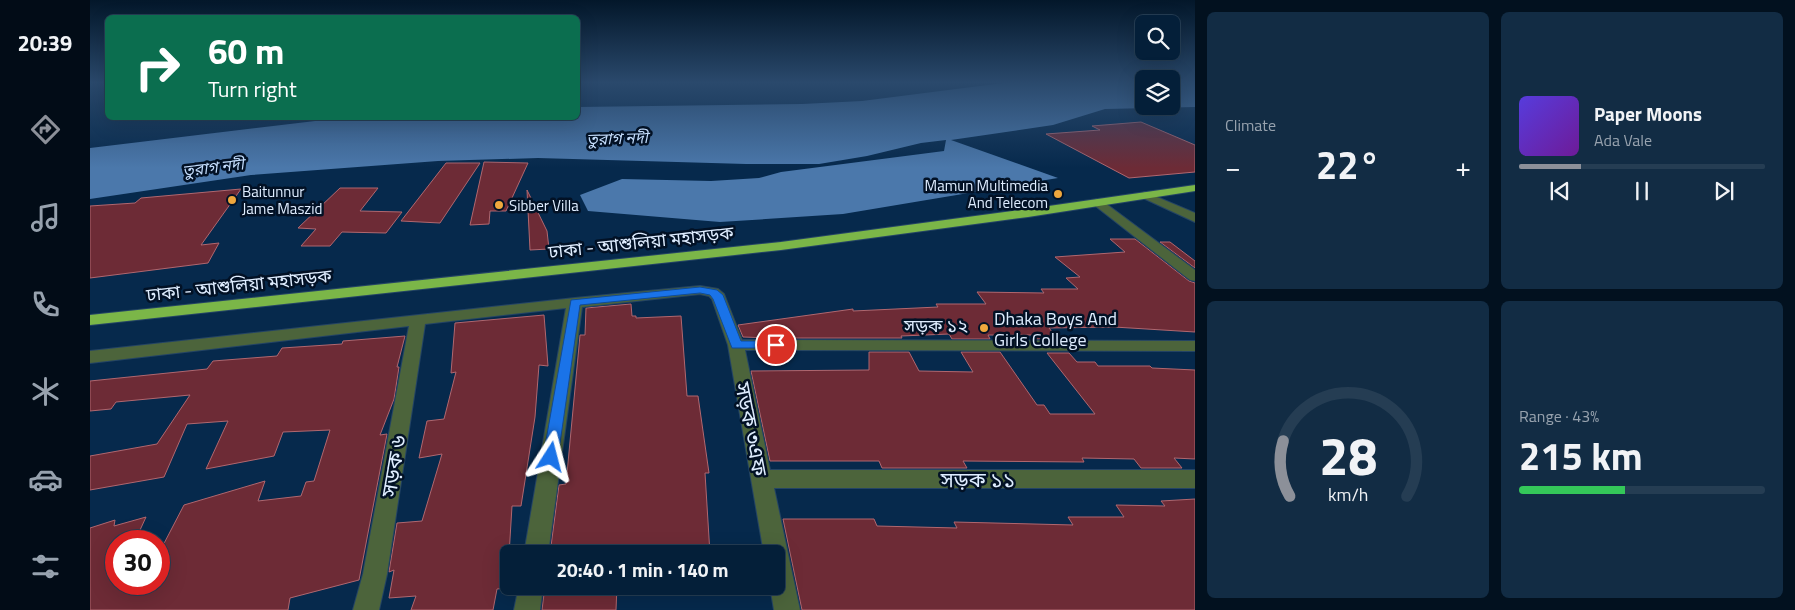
<!DOCTYPE html>
<meta charset="utf-8">
<style>
:root{--surface:#041f39;--page:#122c44;--text:#f1f3f6;--muted:#97a2ae;--line:#253d53;--accent:#8c9099}
body{margin:0;font-family:"Titillium Web","Noto Sans Bengali",sans-serif;background:var(--page);color:var(--text);height:100vh;display:flex;flex-direction:column;font-size:19px;white-space:nowrap}
*{box-sizing:border-box;margin:0}
p{font-size:16px;color:var(--muted)}
.icon{flex:none;width:28px;height:28px;fill:none;stroke:currentColor;stroke-width:2;stroke-linecap:round;stroke-linejoin:round}
.map{position:relative;flex:1;overflow:hidden}
.side{display:flex;flex-direction:column;gap:12px;padding:12px;background:#02111f;width:600px}
.side>*{flex:none}
.top-card{position:absolute;left:15px;top:15px;width:475px;height:105px;border-radius:8px;box-shadow:0 5px 20px #0002,0 0 0 1px var(--line);background:#0b6e4f;color:#fff;overflow:hidden}
.fabs{position:absolute;left:1045px;top:15px;display:grid;gap:10px}
.fabs a{display:grid;place-items:center;width:45px;height:45px;border-radius:8px;background:var(--surface);box-shadow:0 5px 20px #0002,0 0 0 1px var(--line);font-size:25px}
.speed{position:absolute;left:15px;top:530px;display:flex;gap:10px;font-size:25px;font-weight:700;text-align:center}
.speed>*{display:grid;place-content:center;width:65px;height:65px;border-radius:50%;background:var(--surface);box-shadow:0 5px 20px #0002,0 0 0 1px var(--line);line-height:1}
.speed .limit{border:8px solid #d22;background:#fff;color:#111}
.pin{position:absolute;display:grid;place-items:center;width:42px;height:42px;color:#fff;margin:-21px;border:2px solid #fff;border-radius:50%;box-shadow:0 1px 5px #0007}
.me{position:absolute;width:55px;margin:-28px;rotate:9deg;stroke-linejoin:round;filter:drop-shadow(0 0 4px #0008)}
.turn{display:flex;align-items:center;gap:18px;height:105px;padding:0 20px;font-size:22px}
.turn .icon{width:65px;height:65px;stroke-width:2.5}
.turn b{display:block;font-size:35px;line-height:42px}
.big{font-size:38px;font-weight:700;line-height:1.1}
.side .tile{flex:1;display:flex;flex-direction:column;justify-content:center;gap:8px;min-width:0;padding:0 18px;border-radius:8px;background:var(--page)}
.side .dial{align-items:center;gap:0}
.dial svg{height:130px;overflow:visible;fill:none;stroke:var(--line);stroke-width:7;stroke-linecap:round;text-anchor:middle}
.dial text{fill:var(--text);stroke:none}
.song{display:flex;align-items:center;gap:15px}
.cover{width:60px;height:60px;border-radius:8px;background:linear-gradient(135deg,hsl(250 70% 55%),hsl(280 70% 35%))}
.played{height:5px;border-radius:2px;background:linear-gradient(90deg,var(--accent) 25%,var(--line) 25%)}
.keys{display:flex;justify-content:space-around;direction:ltr}
.heat{display:flex;justify-content:space-between;align-items:center;font-size:28px;direction:ltr}
.charge{height:8px;border-radius:4px;background:linear-gradient(90deg,#34c759 43%,var(--line) 0)}
.side .tiles{flex:1;display:grid;gap:12px;grid-template-columns:repeat(2,1fr)}
.trip{position:absolute;left:410px;top:545px;width:285px;height:50px;border-radius:8px;background:var(--surface);box-shadow:0 5px 20px #0002,0 0 0 1px var(--line);font-weight:700;line-height:50px;text-align:center}
main{display:flex;flex:1;min-height:0}
.dock{display:flex;flex-direction:column;width:90px;justify-content:space-around;align-items:center;background:#020c17;color:var(--muted)}
.dock .icon{width:35px;height:35px}
.dock .current{color:var(--accent)}
.dock b{font-size:22px;color:var(--text)}
.map>svg:first-child{display:block}
.water{fill:#4b78ab}
.building{fill:#6d2b36;stroke:#b0676f}
.lines{fill:none;stroke-linecap:round;stroke-linejoin:round}
.street-casing{stroke:#244465;stroke-width:2}
.highway-casing{stroke:#244465;stroke-width:2}
.street{fill:#4c643b;fill-rule:evenodd}
.highway{fill:#7bb648;fill-rule:evenodd}
.route{fill:#1a73e8;stroke:#114b97}
.poi-dot{fill:#efa73d;stroke:#021125;stroke-width:2}
.labels{text-anchor:middle;dominant-baseline:central;stroke-width:5;stroke-linejoin:round;paint-order:stroke}
.far-poi-label{font-size:15px;fill:#dfedff;stroke:#021125;text-anchor:start}
.far-water-label{font-size:16px;font-style:italic;fill:#c3dcfb;stroke:#021125}
.street-label{font-size:18px;fill:#dfedff;stroke:#021125}
.poi-label{font-size:18px;fill:#dfedff;stroke:#021125;text-anchor:start}
.near-street-label{font-size:21px;fill:#dfedff;stroke:#021125}
</style>
<main>
<nav class="dock">
<b>20:39</b>
<svg class="icon current" aria-label="directions" viewBox="0 0 24 24"><path d="M12 3l9 9-9 9-9-9zM9 14v-3h6M13 9l2 2-2 2"/></svg>
<svg class="icon" aria-label="music" viewBox="0 0 24 24"><path d="M9 18V5l10-2v13"/><circle cx="6" cy="18" r="3"/><circle cx="16" cy="16" r="3"/></svg>
<svg class="icon" aria-label="phone" viewBox="0 0 24 24"><path d="M5 4h4l2 5-3 2q2 4 5 5l2-3 5 2v4C11 20 4 13 5 4z"/></svg>
<svg class="icon" aria-label="climate" viewBox="0 0 24 24"><path d="M12 3v18M4 7l16 10M4 17L20 7"/></svg>
<svg class="icon" aria-label="car" viewBox="0 0 24 24"><path d="M5 17H2v-5l4-1 3-4h7l3 4 3 1v5h-3M9 17h6M6 11h13"/><circle cx="7" cy="17" r="2"/><circle cx="17" cy="17" r="2"/></svg>
<svg class="icon" aria-label="filters" viewBox="0 0 24 24"><path d="M4 7h16M4 17h16"/><circle cx="9" cy="7" r="2"/><circle cx="15" cy="17" r="2"/></svg>
</nav>
<div class="map">
<svg width="1105" height="610" viewBox="0 0 1105 610">
<rect width="100%" height="100%" fill="#06294c"/>
<!-- water -->
<polygon class="water" points="921,82 1054,82 1054,106 1081,106 1081,82 1105,82 1105,107 1015,109 963,125 861,140 968,178 753,214 630,222 498,211 490,195 532,179 621,181 669,178 691,172 854,151 856,140 831,143 777,156 729,164 656,164 448,158 348,161 161,175 0,199 0,148 242,119 270,118 488,118 488,107 712,104 772,101"/>
<!-- building -->
<g class="building">
<polygon points="1051,122 1105,145 1105,172 1039,178 956,134 1010,130 1002,126"/>
<polygon points="394,162 438,163 416,211 400,211 399,224 380,225"/>
<polygon points="356,163 390,163 350,223 311,221"/>
<polygon points="250,188 288,188 270,211 312,212 296,233 252,232 240,246 211,246 226,229 208,228"/>
<polygon points="151,189 111,245 129,243 118,263 0,278 0,206 45,203 51,198"/>
<polygon points="437,190 457,231 459,249 440,250"/>
<polygon points="1020,239 1045,239 1099,281 1105,283 1105,332 1024,327 959,328 968,339 946,339 943,335 898,335 900,339 862,339 859,334 811,336 812,338 680,338 653,337 648,325 763,309 763,311 848,307 846,304 896,304 887,292 954,293 951,289 988,289 976,278 990,277 965,257 1035,252"/>
<polygon points="1070,242 1080,242 1105,261 1105,268"/>
<polygon points="541,304 542,316 546,316 546,318 591,316 597,396 608,396 619,473 615,473 620,554 460,554 469,485 476,484 489,346 490,335 495,335 496,308"/>
<polygon points="454,315 458,366 449,365 445,417 431,506 422,506 417,588 407,589 403,610 321,610 326,596 299,598 304,570 299,572 307,523 332,521 352,454 329,458 337,421 354,419 366,372 361,373 365,323"/>
<polygon points="315,336 307,367 309,367 304,399 290,435 297,434 269,580 200,598 198,610 0,610 0,528 25,520 24,526 56,517 45,541 26,541 26,584 69,584 69,553 94,505 175,481 168,501 211,496 216,482 224,481 240,430 193,432 184,456 116,469 138,421 97,424 74,477 0,490 0,456 67,444 100,395 26,402 21,409 0,411 0,381 117,369 123,361 187,356 192,348 252,344 253,341"/>
<polygon points="779,352 819,352 829,371 883,372 871,352 910,352 947,405 954,405 960,414 1005,414 957,353 979,353 987,362 1005,362 1008,366 1060,366 1062,368 1105,370 1105,459 1084,458 1092,468 1051,468 1044,459 992,458 994,462 873,461 877,468 792,468 789,461 680,461 661,371 779,370"/>
<polygon points="1105,499 1105,610 712,610 693,519 784,519 787,526 867,528 864,522 983,525 978,517 1034,517 1026,505 1075,506 1071,501"/>
<polygon points="455,586 527,586 526,610 452,610"/>
</g>
<g class="lines">
<defs>
<g id="street">
<polygon points="1055,192 1105,213 1105,222 1051,197 1049,195"/>
<polygon points="1007,199 1011,200 1105,270 1105,281 1100,280 1003,204 1001,202"/>
<polygon points="610,286 628,289 634,294 652,340 1105,341 1105,351 655,350 680,470 1105,470 1105,488 684,488 710,610 684,610 680,586 686,586 686,554 674,554 638,345 622,299 619,296 610,294 492,307 458,554 434,554 476,308 335,324 297,574 289,610 263,610 273,574 319,326 0,363 0,351 485,298"/>
<polygon points="429,586 453,586 450,610 424,610"/>
</g>
<polygon id="highway" points="1105,185 1105,191 938,217 691,250 0,325 0,315 691,242 938,209"/>
</defs>
<!-- street casing -->
<use href="#street" class="street-casing"/>
<!-- highway casing -->
<use href="#highway" class="highway-casing"/>
<!-- street -->
<use href="#street" class="street"/>
<!-- highway -->
<use href="#highway" class="highway"/>
</g>
<!-- sky -->
<linearGradient id="sky" x2="0" y2="1"><stop stop-color="#03172a"/><stop offset="0.49" stop-color="#2a496c"/><stop offset="1" stop-color="#2a496c" stop-opacity="0"/></linearGradient>
<rect width="1105" height="168" fill="url(#sky)"/>
<!-- route -->
<polygon class="route" points="610,287 627,290 633,295 651,341 686,341 691,342 692,345 691,348 642,348 623,299 620,295 610,293 490,305 468,457 466,461 461,463 455,461 453,457 481,300"/>
<!-- markers -->
<g class="poi-dot">
<circle cx="968" cy="194" r="5"/>
<circle cx="142" cy="200" r="5"/>
<circle cx="409" cy="205" r="5"/>
<circle cx="894" cy="328" r="5"/>
</g>
<g class="labels">
<!-- far-poi labels -->
<g class="far-poi-label">
<text x="958" y="185" text-anchor="end">Mamun Multimedia<tspan x="958" dy="17">And Telecom</tspan></text>
<text x="152" y="191">Baitunnur<tspan x="152" dy="17">Jame Maszid</tspan></text>
<text x="419" y="205">Sibber Villa</text>
</g>
<!-- far-water labels -->
<g class="far-water-label">
<text transform="translate(527 138) rotate(-2)">তুরাগ নদী</text>
<text transform="translate(123 167) rotate(-7)">তুরাগ নদী</text>
</g>
<!-- street labels -->
<g class="street-label">
<text transform="translate(551 242) rotate(-6)">ঢাকা - আশুলিয়া মহাসড়ক</text>
<text transform="translate(149 285) rotate(-6)">ঢাকা - আশুলিয়া মহাসড়ক</text>
<text x="846" y="325">সড়ক ১২</text>
</g>
<!-- poi labels -->
<g class="poi-label">
<text x="904" y="318">Dhaka Boys And<tspan x="904" dy="21">Girls College</tspan></text>
</g>
<!-- near-street labels -->
<g class="near-street-label">
<text transform="translate(662 429) rotate(79)">সড়ক ৩এফ</text>
<text transform="translate(303 466) rotate(-80)">সড়ক ৬</text>
<text x="888" y="479">সড়ক ১১</text>
</g>
</g>
</svg>
<div class="fabs">
<a><svg class="icon" aria-label="search" viewBox="0 0 24 24"><circle cx="10" cy="10" r="6"/><path d="M15 15l6 6"/></svg></a>
<a><svg class="icon" aria-label="layers" viewBox="0 0 24 24"><path d="M12 4l9 5-9 5-9-5zM3 14l9 5 9-5"/></svg></a>
</div>
<div class="speed"><div class="limit">30</div></div>
<div class="pin" style="left:686px;top:345px;background:#d93025"><svg class="icon" aria-label="arrive" viewBox="0 0 24 24"><path d="M6 21V4h12l-3 4 3 4H6"/></svg></div>
<svg class="me" style="left:461px;top:457px" viewBox="-20 -20 40 40"><path d="M0-17L14 15 0 8-14 15z" fill="#1a73e8" stroke="#fff" stroke-width="4"/></svg>
<div class="trip">20:40 · 1 min · 140 m</div>
<div class="top-card">
<div class="turn"><svg class="icon" aria-label="right" viewBox="0 0 24 24"><path d="M7 20v-9h11M14 6l5 5-5 5"/></svg><div><b>60 m</b>Turn right</div></div>
</div>
</div>
<section class="side">
<div class="tiles">
<div class="tile"><p>Climate</p>
<div class="heat"><a>−</a><b class="big">22°</b><a>+</a></div>
</div>
<div class="tile">
<div class="song"><i class="cover"></i><div><b>Paper Moons</b><p>Ada Vale</p></div></div>
<div class="played"></div>
<div class="keys"><svg class="icon" aria-label="previous" viewBox="0 0 24 24"><path d="M18 5L8 12l10 7zM5 5v14"/></svg><svg class="icon" aria-label="pause" viewBox="0 0 24 24"><path d="M8 5v14M16 5v14"/></svg><svg class="icon" aria-label="next" viewBox="0 0 24 24"><path d="M6 5l10 7-10 7zM19 5v14"/></svg></div>
</div>
<div class="tile dial"><svg viewBox="0 0 100 80">
<path d="M14 69A42 42 0 1 1 86 69"/>
<path d="M14 69A42 42 0 0 1 10 35" stroke="#8c9099"/>
<text x="50" y="56" font-size="32" font-weight="700">28</text>
<text x="50" y="72" font-size="11">km/h</text>
</svg></div>
<div class="tile"><p>Range · 43%</p><b class="big">215 km</b><div class="charge"></div></div>
</div>
</section>
</main>
